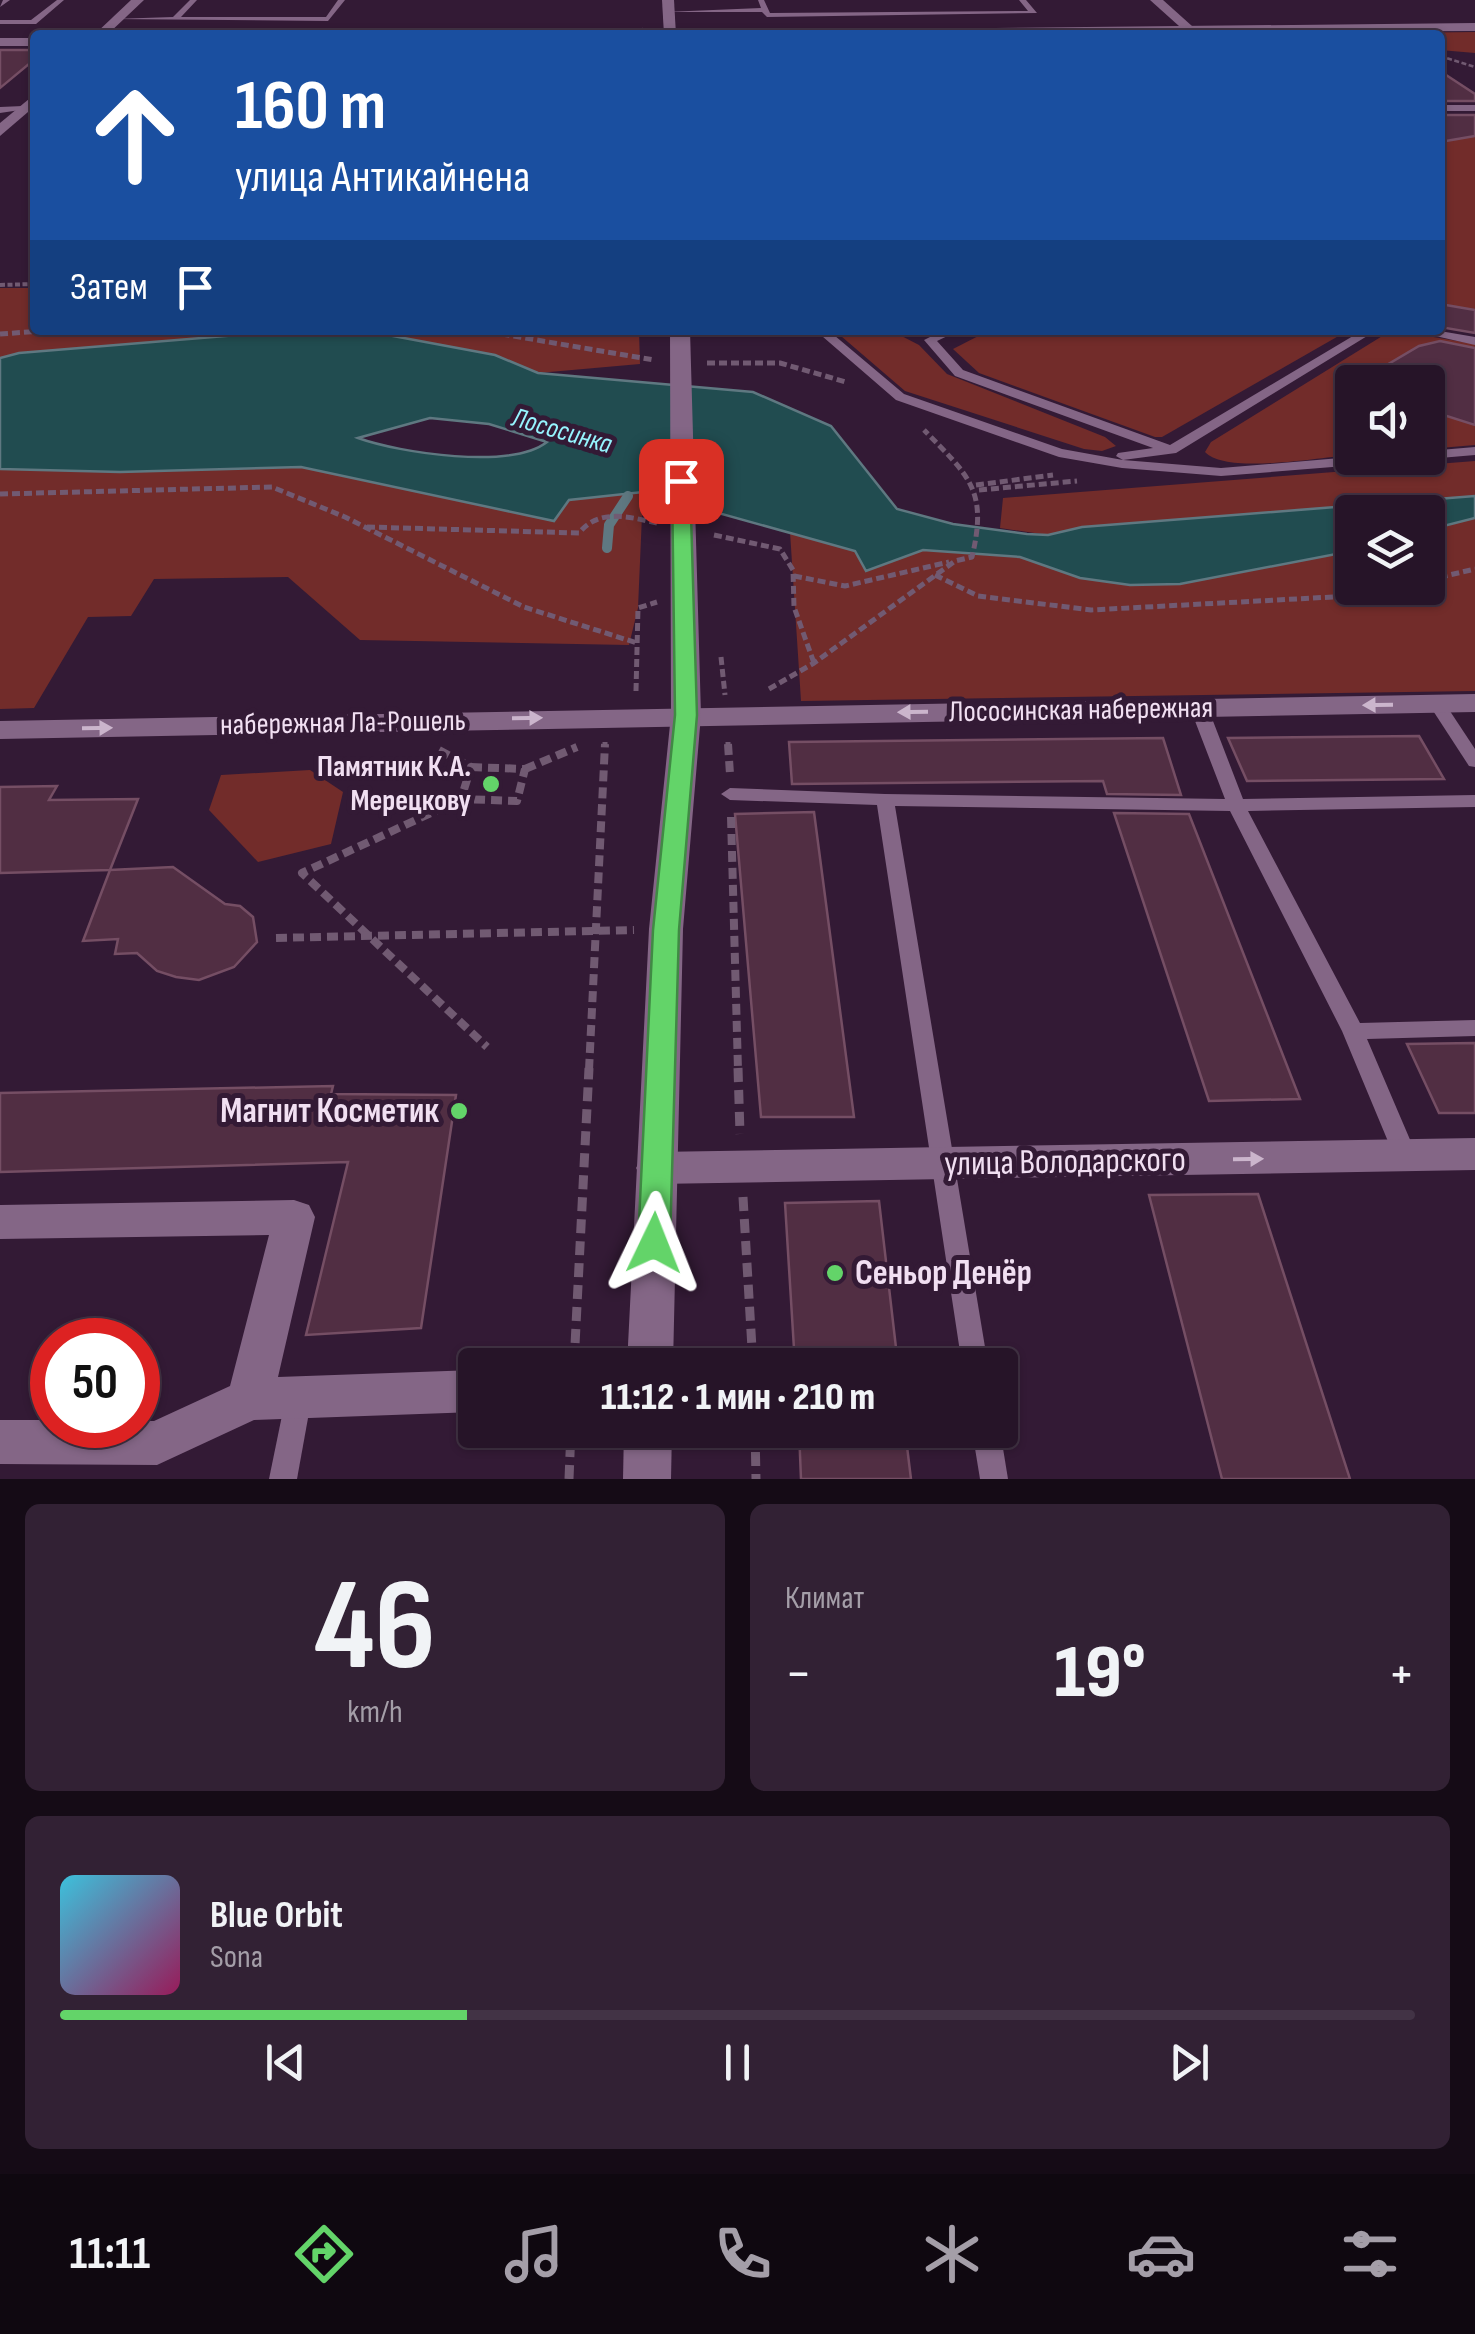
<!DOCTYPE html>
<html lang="ru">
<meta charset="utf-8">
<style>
:root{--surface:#261428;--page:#322134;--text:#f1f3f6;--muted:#a49ea8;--line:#423345;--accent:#63d469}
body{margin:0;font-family:"Sofia Sans Condensed",sans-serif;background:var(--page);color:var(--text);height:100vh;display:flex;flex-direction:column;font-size:38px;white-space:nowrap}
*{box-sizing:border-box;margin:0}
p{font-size:32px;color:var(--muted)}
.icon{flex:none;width:55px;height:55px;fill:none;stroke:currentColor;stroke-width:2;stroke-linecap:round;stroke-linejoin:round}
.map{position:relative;height:1479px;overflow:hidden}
.drawer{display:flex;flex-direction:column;gap:25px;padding:25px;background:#150b16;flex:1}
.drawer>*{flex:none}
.hud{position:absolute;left:30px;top:30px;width:1415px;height:305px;border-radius:10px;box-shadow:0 2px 8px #0004,0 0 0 2px var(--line);background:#1a4fa0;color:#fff;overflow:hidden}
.fabs{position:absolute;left:1335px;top:365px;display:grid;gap:20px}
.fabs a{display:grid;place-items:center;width:110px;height:110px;border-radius:10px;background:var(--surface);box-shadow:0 2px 8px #0004,0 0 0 2px var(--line);font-size:50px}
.speed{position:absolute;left:30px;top:1318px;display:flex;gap:20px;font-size:50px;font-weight:700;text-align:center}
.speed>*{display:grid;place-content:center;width:130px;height:130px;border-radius:50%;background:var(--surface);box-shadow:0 2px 8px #0004,0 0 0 2px var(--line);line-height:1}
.speed .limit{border:15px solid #d22;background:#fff;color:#111}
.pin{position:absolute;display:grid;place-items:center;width:85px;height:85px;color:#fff;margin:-42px;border-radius:20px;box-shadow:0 5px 15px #0006}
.me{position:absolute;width:110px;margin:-55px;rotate:2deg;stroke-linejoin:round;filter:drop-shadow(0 0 8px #0008)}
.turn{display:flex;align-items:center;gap:35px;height:210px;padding:0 40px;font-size:45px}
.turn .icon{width:130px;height:130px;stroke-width:2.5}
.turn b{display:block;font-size:70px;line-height:85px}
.then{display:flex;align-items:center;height:95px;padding:0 40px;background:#0003;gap:20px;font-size:38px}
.big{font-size:75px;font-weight:800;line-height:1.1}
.drawer .card{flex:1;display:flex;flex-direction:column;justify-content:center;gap:15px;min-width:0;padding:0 35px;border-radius:15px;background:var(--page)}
.drawer .dial{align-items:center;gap:0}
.dial b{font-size:130px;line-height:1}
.song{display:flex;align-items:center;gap:30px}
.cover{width:120px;height:120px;border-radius:15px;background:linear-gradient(135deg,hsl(190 70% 55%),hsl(330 70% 35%))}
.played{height:10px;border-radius:5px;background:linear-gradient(90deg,var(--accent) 30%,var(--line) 30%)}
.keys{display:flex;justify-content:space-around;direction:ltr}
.heat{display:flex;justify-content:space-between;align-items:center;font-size:55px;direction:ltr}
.drawer .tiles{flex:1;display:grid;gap:25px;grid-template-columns:1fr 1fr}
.card:last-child{grid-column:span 2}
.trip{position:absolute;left:458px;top:1348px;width:560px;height:100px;border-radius:10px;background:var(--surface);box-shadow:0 2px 8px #0004,0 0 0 2px var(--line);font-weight:800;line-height:100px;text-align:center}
.dock{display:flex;height:160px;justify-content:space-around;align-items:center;background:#0f0810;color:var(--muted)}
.dock .icon{width:70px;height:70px}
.dock .on{color:var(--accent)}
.dock b{font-size:45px;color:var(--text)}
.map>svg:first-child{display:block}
.green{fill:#722c2a}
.water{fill:#214c50;stroke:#5f7881;stroke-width:2.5;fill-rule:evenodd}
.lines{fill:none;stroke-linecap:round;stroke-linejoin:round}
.stream{stroke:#5f7881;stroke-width:10}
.building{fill:#512e43;stroke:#754e64;stroke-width:2.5}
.path-far4{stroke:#715a72;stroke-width:2.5;stroke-dasharray:5 2.5;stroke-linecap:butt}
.path-far3{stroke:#715a72;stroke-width:4;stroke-dasharray:5 2.5;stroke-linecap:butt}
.path-far2{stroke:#715a72;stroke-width:5;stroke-dasharray:8 4;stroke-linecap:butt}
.path-far1{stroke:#715a72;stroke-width:8;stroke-dasharray:11 6;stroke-linecap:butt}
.path{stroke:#715a72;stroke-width:9;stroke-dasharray:14 8;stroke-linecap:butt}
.lane{fill:#846686;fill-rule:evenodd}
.street{fill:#846686;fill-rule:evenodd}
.secondary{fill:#846686;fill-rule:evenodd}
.oneway{fill:#cbb5cc}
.route{fill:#63d469;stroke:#408a44;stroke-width:2.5}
.poi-dot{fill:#63d469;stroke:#331a35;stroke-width:4}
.labels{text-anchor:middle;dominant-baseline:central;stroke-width:10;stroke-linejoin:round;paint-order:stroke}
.far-water-label{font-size:28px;font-style:italic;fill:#96f4fe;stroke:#331a35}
.street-label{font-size:30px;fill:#f1dff2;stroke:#331a35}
.poi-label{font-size:30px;font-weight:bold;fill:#f1dff2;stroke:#331a35;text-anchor:end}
.near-poi-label{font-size:35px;font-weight:bold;fill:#f1dff2;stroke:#331a35;text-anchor:end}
.near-street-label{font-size:35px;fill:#f1dff2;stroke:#331a35}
</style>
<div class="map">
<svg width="1475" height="1479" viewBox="0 0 1475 1479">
<rect width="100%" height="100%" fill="#331a35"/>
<!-- green -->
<g class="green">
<polygon points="1475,32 1475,53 1440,50 1440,35 1225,35"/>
<polygon points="1440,114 1475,117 1475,325 1440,319"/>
<polygon points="0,288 35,288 35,330 297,330 19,353 0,358"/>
<polygon points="361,330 639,330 640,364 538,373 495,355"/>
<polygon points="834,330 890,330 919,345 947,374 1105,437 1116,446 1102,451 1084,449 905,391"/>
<polygon points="990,330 1349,330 1162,437 1155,437 979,373 953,349"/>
<path d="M 1392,330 L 1475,344 L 1475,445 L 1428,449 L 1428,382 L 1352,382 L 1352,455 C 1321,457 1226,475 1205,452 L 1211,442 Z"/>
<polygon points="1475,461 1475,496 1082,527 1048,535 1000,528 1003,498"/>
<polygon points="301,467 553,521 568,500 643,492 638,608 629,645 360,640 288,577 154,579 131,616 88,617 34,708 0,709 0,469 120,472"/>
<polygon points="1475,518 1475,691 801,701 790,532 855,551 866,571 922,550 1020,557 1080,578 1130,585 1180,584 1352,551 1352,588 1428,588 1428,530"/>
<polygon points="310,770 343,792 331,844 258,862 209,810 221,775"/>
</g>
<!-- water -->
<path class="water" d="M 297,330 L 361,330 L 495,355 L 538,373 L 753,392 L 831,426 L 897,509 L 953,524 L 1027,534 L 1048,535 L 1082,527 L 1475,496 L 1475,518 L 1428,530 L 1428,512 L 1352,512 L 1352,551 L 1180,584 L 1130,585 L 1080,578 L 1020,557 L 923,550 L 866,571 L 855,551 L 643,492 L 569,500 L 554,521 L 301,467 L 120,472 L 0,469 L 0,358 L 19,353 ZM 430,418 L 489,424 L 547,442 C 511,470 400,453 358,438 Z"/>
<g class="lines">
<!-- stream -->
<polyline class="stream" points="607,548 609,525 628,496"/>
</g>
<!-- building -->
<g class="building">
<polygon points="0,50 35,50 35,59 0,88"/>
<polygon points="1440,71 1475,94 1475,101 1440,101"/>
<polygon points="1440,115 1475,115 1475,136 1440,142"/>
<polygon points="1440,304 1475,310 1475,333 1440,327"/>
<polygon points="1440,341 1475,348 1475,425 1428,410 1428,382 1358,382 1419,346"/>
<polygon points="1419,736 1444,779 1247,781 1228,738"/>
<polygon points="1163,738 1181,795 1107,794 1103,781 792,784 789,742"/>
<polygon points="57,786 49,800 138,799 110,870 0,873 0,787"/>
<polygon points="814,812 854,1117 761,1117 735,814"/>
<polygon points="1114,813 1189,814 1300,1099 1209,1101"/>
<polygon points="173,867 225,904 240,906 253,917 257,942 234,967 199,980 176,977 157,971 137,953 115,954 118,939 83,941 110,870"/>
<polygon points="1475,1043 1475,1113 1439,1113 1407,1044"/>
<polygon points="333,1086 331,1094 456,1095 421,1328 306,1335 348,1162 0,1172 0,1093"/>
<polygon points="1258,1194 1350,1479 1222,1479 1149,1195"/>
<polygon points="879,1201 898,1365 795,1365 785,1203"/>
<polygon points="799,1430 905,1430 911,1479 801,1479"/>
</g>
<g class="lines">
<!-- path-far4 -->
<g class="path-far4">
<polyline points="340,33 643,30 644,26"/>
<polyline points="1440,56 1475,67"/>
</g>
<!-- path-far3 -->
<polyline class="path-far3" points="0,285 35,284"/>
<!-- path-far2 -->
<g class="path-far2">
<polyline points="478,330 654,360"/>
<polyline points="0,334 57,330"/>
<polyline points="707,363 780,363 846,382"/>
<polyline points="976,485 1053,475"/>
<polyline points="979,490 1077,481"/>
<polyline points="0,494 272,487 345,517 524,607 637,643"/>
<path d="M 367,527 L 579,533 C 599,508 629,517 657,523"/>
<polyline points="714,535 780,549 793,570 794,607 814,663"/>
<polyline points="935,575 978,596 1091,610 1351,596 1390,588"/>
<polyline points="794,576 845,586 949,562"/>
<polyline points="1428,580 1475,569"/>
<polyline points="721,657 725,695"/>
<path d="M 769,689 L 814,663 L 955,561 L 972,557 C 988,490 969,476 924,430"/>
<polyline points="636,691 638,608 657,602"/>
<polyline points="728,742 728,746"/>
<polyline points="605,746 605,742"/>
</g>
<!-- path-far1 -->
<g class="path-far1">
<polyline points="728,744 730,774"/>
<polyline points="439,750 471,767"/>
<polygon points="471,767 525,769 517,801 461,799"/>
<polyline points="525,769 577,747"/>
<polyline points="461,799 302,873 487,1047"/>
<polyline points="731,817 738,1070"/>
<polyline points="276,938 634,930"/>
<polyline points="589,1070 605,744"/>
</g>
<!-- path -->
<g class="path">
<polyline points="738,1068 740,1134"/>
<polyline points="743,1197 753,1365"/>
<polyline points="574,1365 589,1068"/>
<polyline points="755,1430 756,1479"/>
<polyline points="569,1479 571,1430"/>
</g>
<!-- lane -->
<g class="lane">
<polygon points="3,0 10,0 0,7"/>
<polygon points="57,0 64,0 36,24 0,24 0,20 31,20"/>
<polygon points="190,0 197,0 181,17 326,17 338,0 345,0 328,21 113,19 173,17"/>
<polygon points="758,0 764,0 770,13 1028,11 1019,0 1026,0 1037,13 767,17 762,12 665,12 761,8"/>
<rect x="1440" y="105" width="35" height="6"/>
<polygon points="0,107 23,106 27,109 0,113"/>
<polygon points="815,330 828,330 904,394 1062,449 1123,460 1116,456 1118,453 1153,448 955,376 924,340 944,330 960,330 937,341 963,370 1170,445 1363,330 1377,330 1176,453 1123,460 1221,468 1352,457 1402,458 1395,462 1221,476 1122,468 1059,457 896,400"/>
<polygon points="1409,330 1434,330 1475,337 1475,345"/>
<polygon points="1475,447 1475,455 1428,459 1423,458 1428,458 1428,451"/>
<polygon points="1436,698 1442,699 1475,749 1475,767 1469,766 1428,703"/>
<polygon points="1199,703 1208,708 1243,799 1475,795 1475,807 1248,811 1360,1023 1475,1020 1475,1036 1367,1039 1417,1156 1413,1163 1405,1165 1397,1163 1342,1031 1230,811 895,806 988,1365 962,1365 877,805 730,800 721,794 730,788 885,794 1225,799 1190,708"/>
<polygon points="299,1384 309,1387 312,1396 297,1479 269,1479 286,1396 289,1387"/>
<polygon points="972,1430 1000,1430 1008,1479 980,1479"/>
</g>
<!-- street -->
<g class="street">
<polygon points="1150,0 1163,0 1202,35 1189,35"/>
<polygon points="35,94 35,106 0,136 0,123"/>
<polygon points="1475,694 1475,712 0,739 0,721"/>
<polygon points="1475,1138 1475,1170 656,1184 642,1179 636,1168 642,1157 656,1152"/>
<polygon points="294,1200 309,1205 315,1217 278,1377 475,1370 475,1412 254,1420 157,1465 0,1464 0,1420 52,1420 52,1425 138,1425 138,1421 154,1421 230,1386 269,1235 0,1239 0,1205"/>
</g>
<!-- secondary -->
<g class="secondary">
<polygon points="131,0 144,0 107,35 94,35"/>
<polygon points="662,0 674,0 676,35 664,35"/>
<polygon points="1475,23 1475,31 701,35 707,31"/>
<rect x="0" y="38" width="35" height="8"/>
<polygon points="670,330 690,330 701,715 683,929 673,1365 627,1365 649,929 671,715"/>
<polygon points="624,1430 672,1430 671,1479 623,1479"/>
</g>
</g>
<!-- one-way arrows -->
<defs><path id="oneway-solid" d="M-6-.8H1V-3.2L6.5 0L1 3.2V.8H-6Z" transform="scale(2.5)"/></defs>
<g class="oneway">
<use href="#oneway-solid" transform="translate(1378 705) rotate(179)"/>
<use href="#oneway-solid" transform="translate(913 712) rotate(179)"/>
<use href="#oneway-solid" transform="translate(527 718) rotate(-1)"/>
<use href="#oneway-solid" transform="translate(97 728) rotate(-1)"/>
<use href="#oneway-solid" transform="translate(1248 1159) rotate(-1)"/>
</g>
<!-- route -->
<polygon class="route" points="681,476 690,481 697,715 679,930 670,1243 665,1252 654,1256 642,1252 638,1243 653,930 675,715 672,481"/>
<!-- markers -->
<g class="poi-dot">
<circle cx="491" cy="784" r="10"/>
<circle cx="459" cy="1111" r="10"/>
<circle cx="835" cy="1273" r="10"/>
</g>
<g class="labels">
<!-- far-water labels -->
<g class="far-water-label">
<text transform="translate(562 431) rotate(16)">Лососинка</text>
</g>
<!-- street labels -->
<g class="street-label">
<text transform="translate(1081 710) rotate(-1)">Лососинская набережная</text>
<text transform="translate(343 723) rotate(-1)">набережная Ла-Рошель</text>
</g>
<!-- poi labels -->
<g class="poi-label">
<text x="471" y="767">Памятник К.А.<tspan x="471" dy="34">Мерецкову</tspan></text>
</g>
<!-- near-poi labels -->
<g class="near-poi-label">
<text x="439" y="1111">Магнит Косметик</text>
<text x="855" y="1273" text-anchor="start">Сеньор Денёр</text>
</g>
<!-- near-street labels -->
<g class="near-street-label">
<text transform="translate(1065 1162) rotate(-1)">улица Володарского</text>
</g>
</g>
</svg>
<div class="fabs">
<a><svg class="icon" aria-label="sound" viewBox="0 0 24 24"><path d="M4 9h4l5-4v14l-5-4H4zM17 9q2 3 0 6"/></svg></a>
<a><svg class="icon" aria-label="layers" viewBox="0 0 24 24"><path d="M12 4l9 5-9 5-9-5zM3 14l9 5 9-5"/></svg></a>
</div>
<div class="speed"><div class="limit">50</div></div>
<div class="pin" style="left:681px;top:481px;background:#d93025"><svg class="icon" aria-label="arrive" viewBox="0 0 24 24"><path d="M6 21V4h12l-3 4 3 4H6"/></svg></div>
<svg class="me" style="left:654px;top:1243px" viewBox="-20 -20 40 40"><path d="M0-17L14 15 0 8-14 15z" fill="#63d469" stroke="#fff" stroke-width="4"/></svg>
<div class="trip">11:12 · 1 мин · 210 m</div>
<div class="hud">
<div class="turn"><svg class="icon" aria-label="ahead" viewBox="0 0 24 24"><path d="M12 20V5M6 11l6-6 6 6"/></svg><div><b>160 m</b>улица Антикайнена</div></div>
<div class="then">Затем<svg class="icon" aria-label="arrive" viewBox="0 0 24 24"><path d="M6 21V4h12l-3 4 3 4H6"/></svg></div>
</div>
</div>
<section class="drawer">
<div class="tiles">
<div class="card dial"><b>46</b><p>km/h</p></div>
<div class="card"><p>Климат</p>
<div class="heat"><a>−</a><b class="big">19°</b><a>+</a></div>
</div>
<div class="card">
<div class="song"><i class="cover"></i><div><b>Blue Orbit</b><p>Sona</p></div></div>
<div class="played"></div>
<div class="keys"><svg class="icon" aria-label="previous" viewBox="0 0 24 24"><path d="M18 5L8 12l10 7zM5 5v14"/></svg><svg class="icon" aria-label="pause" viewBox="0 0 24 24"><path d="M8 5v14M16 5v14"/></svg><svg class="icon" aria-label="next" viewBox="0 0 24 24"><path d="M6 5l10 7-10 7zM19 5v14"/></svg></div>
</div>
</div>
</section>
<nav class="dock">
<b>11:11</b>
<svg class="icon on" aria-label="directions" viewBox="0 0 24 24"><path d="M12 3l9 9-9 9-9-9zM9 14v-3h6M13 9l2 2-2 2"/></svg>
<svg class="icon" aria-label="music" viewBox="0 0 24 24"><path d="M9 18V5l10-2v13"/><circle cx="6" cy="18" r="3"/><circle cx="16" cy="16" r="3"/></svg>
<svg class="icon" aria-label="phone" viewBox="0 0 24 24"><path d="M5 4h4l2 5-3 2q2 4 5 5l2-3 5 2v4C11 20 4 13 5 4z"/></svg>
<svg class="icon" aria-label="climate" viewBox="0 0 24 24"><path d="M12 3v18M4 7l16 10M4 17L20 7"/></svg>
<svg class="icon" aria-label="car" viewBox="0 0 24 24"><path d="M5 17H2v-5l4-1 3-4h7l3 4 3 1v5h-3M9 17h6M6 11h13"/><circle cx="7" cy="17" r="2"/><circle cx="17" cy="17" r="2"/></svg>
<svg class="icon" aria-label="filters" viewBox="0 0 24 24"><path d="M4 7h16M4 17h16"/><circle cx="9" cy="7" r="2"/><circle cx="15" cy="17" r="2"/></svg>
</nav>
